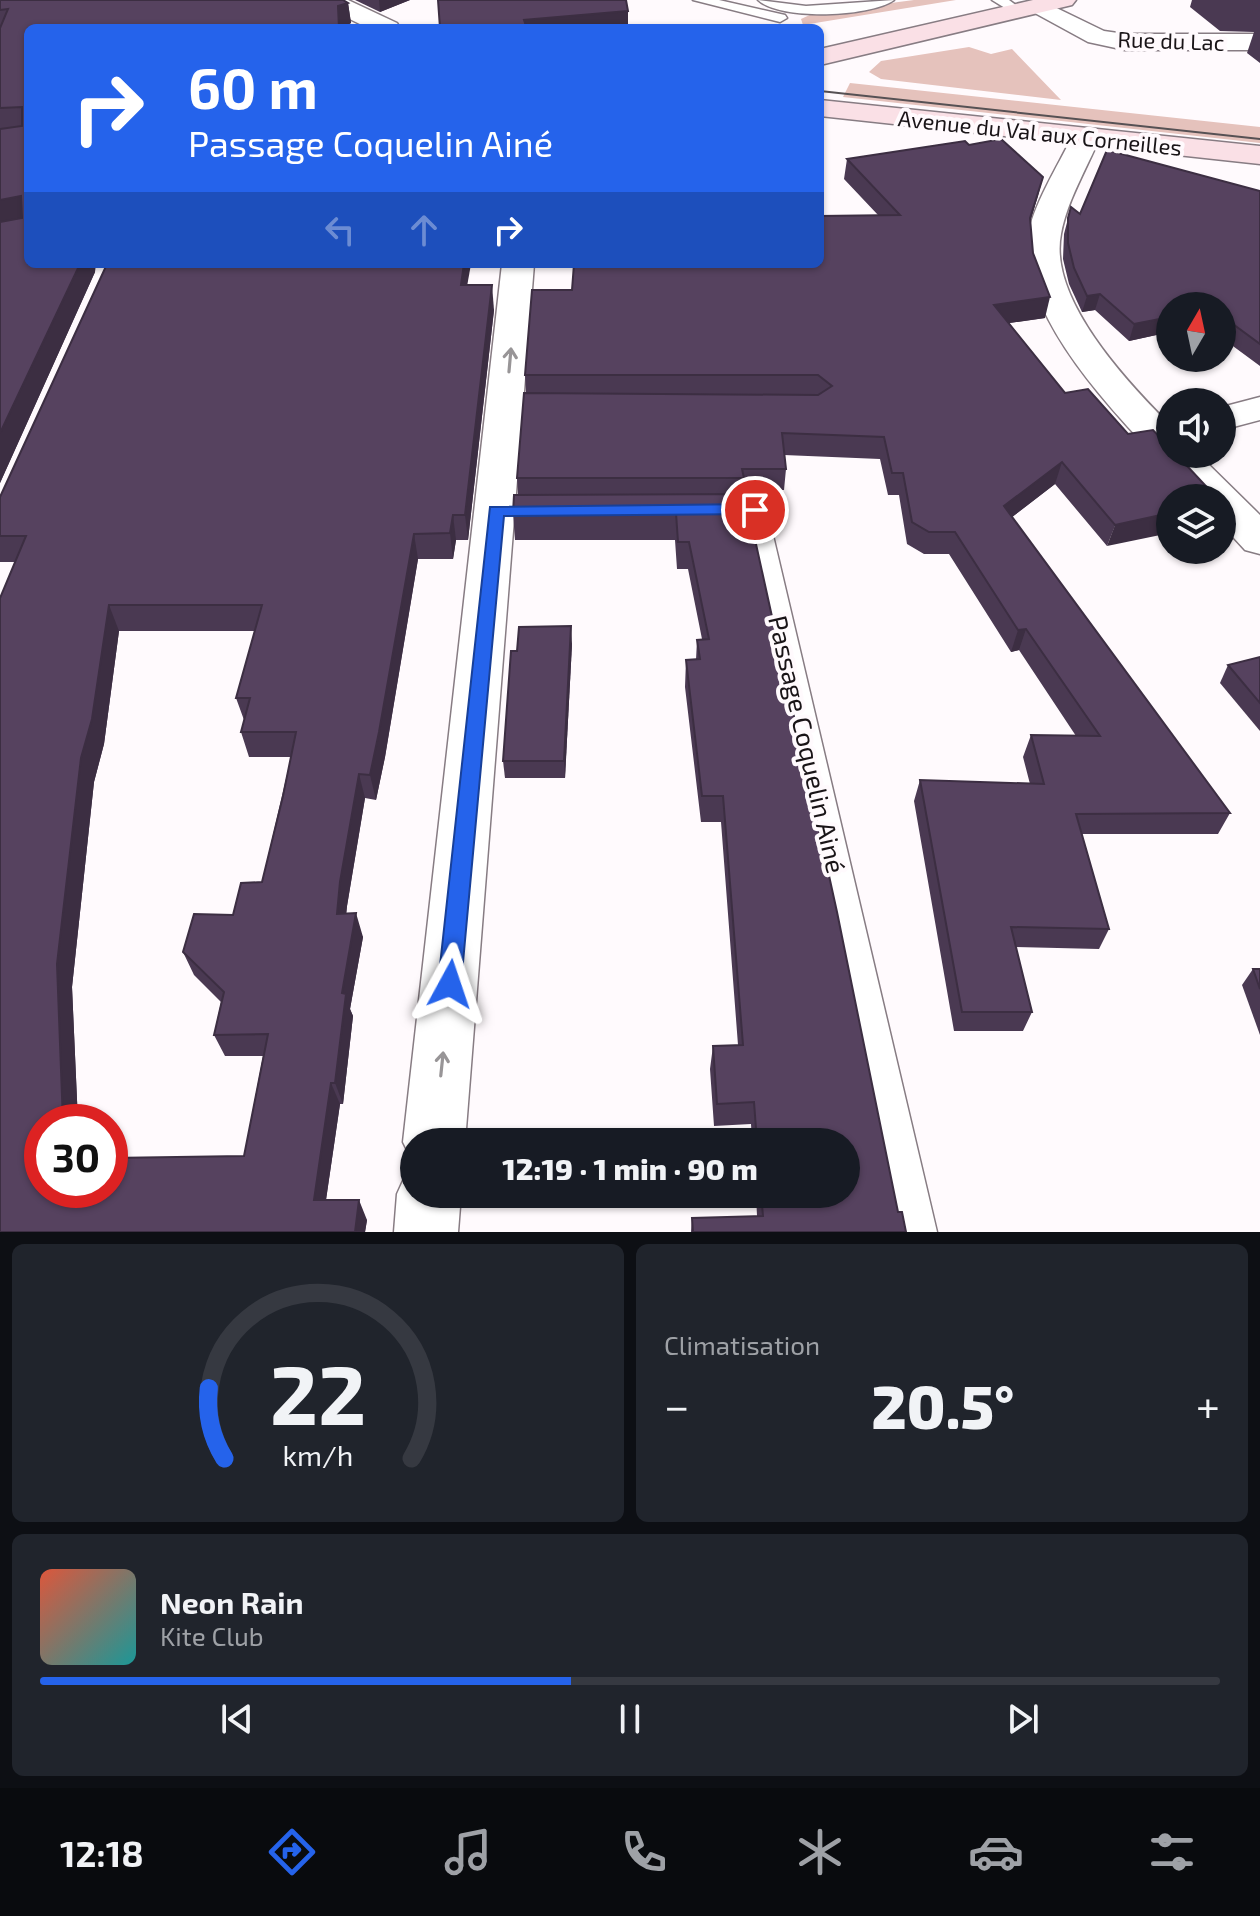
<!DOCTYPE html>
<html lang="fr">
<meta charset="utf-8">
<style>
:root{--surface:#171b24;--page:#20242c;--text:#f1f3f6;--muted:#9ea1a6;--line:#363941;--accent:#2563eb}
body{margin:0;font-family:"Exo 2",sans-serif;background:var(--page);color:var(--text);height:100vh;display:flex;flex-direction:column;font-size:30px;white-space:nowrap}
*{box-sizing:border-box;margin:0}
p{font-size:26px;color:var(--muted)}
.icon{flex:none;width:44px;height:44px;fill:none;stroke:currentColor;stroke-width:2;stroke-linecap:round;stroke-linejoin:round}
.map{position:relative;height:1232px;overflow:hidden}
.side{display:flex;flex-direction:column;gap:12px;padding:12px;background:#0d0f14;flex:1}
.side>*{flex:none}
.hud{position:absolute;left:24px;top:24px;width:800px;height:244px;border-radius:12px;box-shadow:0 2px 6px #0004;background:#2563eb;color:#fff;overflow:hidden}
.needle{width:52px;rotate:9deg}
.buttons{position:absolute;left:1156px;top:292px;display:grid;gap:16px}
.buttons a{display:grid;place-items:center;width:80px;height:80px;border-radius:50%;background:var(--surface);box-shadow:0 2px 6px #0004;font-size:40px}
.speed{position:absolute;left:24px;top:1104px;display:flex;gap:16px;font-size:40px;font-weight:700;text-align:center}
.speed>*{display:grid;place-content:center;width:104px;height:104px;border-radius:50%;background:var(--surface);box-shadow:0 2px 6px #0004;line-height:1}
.speed .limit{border:12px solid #d22;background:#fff;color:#111}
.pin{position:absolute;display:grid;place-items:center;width:68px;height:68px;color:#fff;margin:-34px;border:4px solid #fff;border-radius:50%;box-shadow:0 2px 8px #0007}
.me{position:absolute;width:88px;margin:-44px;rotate:5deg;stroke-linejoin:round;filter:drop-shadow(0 0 6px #0008)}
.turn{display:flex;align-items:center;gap:28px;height:168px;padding:0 32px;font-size:36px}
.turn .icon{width:104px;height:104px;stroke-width:2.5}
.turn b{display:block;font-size:56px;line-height:68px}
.lanes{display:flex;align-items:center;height:76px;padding:0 32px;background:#0003;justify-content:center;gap:40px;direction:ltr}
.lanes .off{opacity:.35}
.big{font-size:60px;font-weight:800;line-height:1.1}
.side .card{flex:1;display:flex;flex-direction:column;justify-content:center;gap:12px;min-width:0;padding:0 28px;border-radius:12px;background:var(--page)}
.side .dial{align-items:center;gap:0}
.dial svg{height:208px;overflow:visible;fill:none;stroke:var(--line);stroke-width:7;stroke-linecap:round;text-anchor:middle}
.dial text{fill:var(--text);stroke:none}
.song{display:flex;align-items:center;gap:24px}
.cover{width:96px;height:96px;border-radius:12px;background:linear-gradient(135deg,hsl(10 70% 55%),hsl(180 70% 35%))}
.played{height:8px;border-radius:4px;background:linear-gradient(90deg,var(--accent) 45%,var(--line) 45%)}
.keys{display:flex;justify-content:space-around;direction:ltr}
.heat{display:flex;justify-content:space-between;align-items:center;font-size:44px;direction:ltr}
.side .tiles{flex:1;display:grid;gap:12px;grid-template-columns:1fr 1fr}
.card:last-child{grid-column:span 2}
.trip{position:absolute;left:400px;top:1128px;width:460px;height:80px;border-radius:40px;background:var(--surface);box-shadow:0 2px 6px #0004;font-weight:800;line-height:80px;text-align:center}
.tabs{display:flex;height:128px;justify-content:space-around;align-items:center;background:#090b0e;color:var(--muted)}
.tabs .icon{width:56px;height:56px}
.tabs .active{color:var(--accent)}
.tabs b{font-size:36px;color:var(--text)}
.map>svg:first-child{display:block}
.green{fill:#e5c2bc}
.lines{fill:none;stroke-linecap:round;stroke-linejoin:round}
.lane-casing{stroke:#877c83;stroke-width:3}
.street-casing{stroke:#877c83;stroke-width:3}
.secondary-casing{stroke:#877c83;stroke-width:3}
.lane{fill:#fff;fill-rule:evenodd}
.street{fill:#fff;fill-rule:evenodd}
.secondary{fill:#fae0e6;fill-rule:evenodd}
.tram{stroke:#565154;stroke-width:2}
.wall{fill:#4a3952;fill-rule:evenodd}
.shaded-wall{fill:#3c2e42}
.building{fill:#56425f;stroke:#3c2e42;stroke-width:2;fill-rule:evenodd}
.oneway{stroke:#989597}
.route{fill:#2563eb;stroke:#184099;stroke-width:2}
.labels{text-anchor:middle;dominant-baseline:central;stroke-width:8;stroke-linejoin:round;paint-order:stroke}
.far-street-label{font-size:22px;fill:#191417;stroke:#fffafd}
.street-label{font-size:26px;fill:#191417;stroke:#fffafd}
</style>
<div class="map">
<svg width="1260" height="1232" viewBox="0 0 1260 1232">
<rect width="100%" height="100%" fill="#fffafd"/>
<!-- green -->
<g class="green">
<polygon points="914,0 956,0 803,25 801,19 814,13"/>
<polygon points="969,47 991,54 1012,49 1061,100 881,79 869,72 881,61"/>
<polygon points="850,83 1260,127 1260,143 843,97"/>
</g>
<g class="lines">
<defs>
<g id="lane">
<polygon points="693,0 719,0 785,15 787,18 780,22"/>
<path d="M 758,0 L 806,6 L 894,0 C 871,17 780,21 758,0 Z"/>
<polygon points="992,0 1009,0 1025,12 1018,16"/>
<polygon points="715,502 763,504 767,510 937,1232 899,1232 745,518 707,516 703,510 707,504"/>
</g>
<g id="street">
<polygon points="317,0 348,0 397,23 400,28 368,28 321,5"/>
<polygon points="1040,0 1104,31 1125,34 1260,34 1260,50 1125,50 1088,42 1033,12 1029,7 1033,2"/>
<path d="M 1086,129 L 1096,131 L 1100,137 C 1087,168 1067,201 1061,234 C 1048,299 1128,383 1170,425 L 1170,454 L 1198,454 L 1260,515 L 1260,554 L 1245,550 L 1222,525 L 1222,498 L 1196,498 C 1139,438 1020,328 1028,238 C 1031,208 1059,164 1072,137 L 1076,131 Z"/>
<polygon points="502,264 534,264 465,1142 414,1142 414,1164 403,1142"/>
<polygon points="1260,397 1260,420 1222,430 1222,407"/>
<polygon points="414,1169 414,1194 461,1194 458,1232 394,1232 397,1194 407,1172"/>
</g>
<g id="secondary">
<polygon points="1033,0 1076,0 1072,5 820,65 820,49"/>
<polygon points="820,100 1260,146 1260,164 820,116"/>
</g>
</defs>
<!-- lane casing -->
<use href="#lane" class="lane-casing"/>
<!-- street casing -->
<use href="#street" class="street-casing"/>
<!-- secondary casing -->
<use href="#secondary" class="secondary-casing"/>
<!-- lane -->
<use href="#lane" class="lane"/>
<!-- street -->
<use href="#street" class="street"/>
<!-- secondary -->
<use href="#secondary" class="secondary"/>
<!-- tram -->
<polyline class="tram" points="820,91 1260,139"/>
</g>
<!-- wall -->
<g class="wall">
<polygon points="0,0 348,3 351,23 342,28 28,28 95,272 0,483"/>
<polygon points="355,0 410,0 380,12"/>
<polygon points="1192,0 1260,0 1260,63 1247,53 1254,32 1220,31 1190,7"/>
<polygon points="969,145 1043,177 1030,222 1033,253 1045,318 1009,323 1065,393 1128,434 1153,430 1107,546 1055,484 1012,517 1230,813 1218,834 1082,834 1109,929 1099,949 1016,947 1032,1012 1023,1031 954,1031 914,801 920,780 1030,784 1023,757 1031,735 1076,736 1019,650 1011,652 949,554 924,554 907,544 899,495 888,495 880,459 784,455 786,469 784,490 743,490 743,494 898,1212 906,1232 691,1232 692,1218 757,1216 756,1194 846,1194 846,1142 752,1142 751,1124 714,1126 710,1069 713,1046 738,1045 721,822 701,822 685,687 686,660 696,660 697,640 702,639 688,569 677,569 675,540 515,540 513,513 518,495 517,478 526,393 525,375 572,290 878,215 844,179 847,159"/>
<polygon points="1260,191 1260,366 1222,338 1222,306 1170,306 1170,332 1129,341 1095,310 1082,312 1069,284 1063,259 1064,234 1071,207 1080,214"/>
<path d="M 467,285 L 494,310 L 468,540 L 456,540 L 453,559 L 418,559 L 385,757 L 376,800 L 365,798 L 347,906 L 346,914 L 363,937 L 350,1009 L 353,1016 L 343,1104 L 340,1104 L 326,1200 L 367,1220 L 365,1232 L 0,1232 L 15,562 L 0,562 L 0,497 ZM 119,631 L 255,631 L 236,698 L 244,720 L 241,732 L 249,757 L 291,757 L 262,882 L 233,915 L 183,952 L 194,975 L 221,1002 L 214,1035 L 225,1056 L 263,1056 L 244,1156 L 42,1190 L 42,1122 L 78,1122 L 72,987 L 94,782 L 104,744 Z"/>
<polygon points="572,644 565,778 505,778 503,761"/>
<polygon points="1260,657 1260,731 1220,683 1228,665"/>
<polygon points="1253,969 1260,969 1260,1035 1242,985"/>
</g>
<!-- shaded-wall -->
<g class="shaded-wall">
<polygon points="379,0 410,0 380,12"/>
<polygon points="348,3 351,23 342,28 339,28 338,6"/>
<polygon points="628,11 628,28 526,28 524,20"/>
<polygon points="1043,177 1038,196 1025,238 1030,218"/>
<polygon points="21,196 28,220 0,225 0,200"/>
<polygon points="80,264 96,264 95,272 0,483 0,433"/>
<polygon points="464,264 471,264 463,309 461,285"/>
<polygon points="492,285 494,310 468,540 465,515"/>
<polygon points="1100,294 1095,310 1082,312 1087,296"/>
<polygon points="1050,297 1045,318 989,326 994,305"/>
<polygon points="1170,317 1170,332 1129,341 1134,324"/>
<polygon points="1062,462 1055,484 998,528 1004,506"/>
<polygon points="1170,513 1170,533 1107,546 1115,525"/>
<polygon points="453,515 456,540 453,559 450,533"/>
<polygon points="414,534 418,559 385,757 376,800 370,775"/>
<polygon points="109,605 119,631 104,744 94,782 72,987 78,1122 63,1122 57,964 81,758"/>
<polygon points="571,626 572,644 565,778 564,761"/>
<polygon points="1026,629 1019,650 1011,652 1018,630"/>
<polygon points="359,774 365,798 347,906 344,938 337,914 340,882"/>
<polygon points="356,913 363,937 350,1009 353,1016 343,1104 335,1083 342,993"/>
<polygon points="331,1083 340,1104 323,1220 314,1200"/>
<polygon points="359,1200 367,1220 365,1232 355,1232"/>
</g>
<!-- building -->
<g class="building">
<polygon points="0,0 343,0 348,3 338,6 339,28 28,28 28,264 80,264 0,433 0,222 22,218 21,196 0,200 0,129 22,126 22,107 0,108 0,28 8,9 0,10"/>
<polygon points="438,0 626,0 628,11 524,20 526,26 493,28 440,28"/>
<polygon points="1001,139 1043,177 1030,218 1033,253 1050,297 994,305 1065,393 1088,389 1128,434 1153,430 1170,448 1170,454 1176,454 1217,498 1170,498 1170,513 1115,525 1062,462 1004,506 1230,813 1076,814 1109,929 1011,927 1032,1012 962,1012 920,780 1044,784 1031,735 1100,736 1026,629 1018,630 955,532 929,532 912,522 903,473 892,473 884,437 782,433 786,469 742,469 744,478 517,478 524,393 818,395 832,386 818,375 525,375 532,290 572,290 574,264 820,264 820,216 900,215 847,159 965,141 969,145"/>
<polygon points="1107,150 1260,191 1260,344 1222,316 1222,306 1170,306 1170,317 1134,324 1100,294 1087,296 1074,268 1068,243 1068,218 1071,207 1080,214"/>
<path d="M 107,264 L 464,264 L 461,285 L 492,285 L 465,515 L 453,515 L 450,533 L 414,534 L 379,732 L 370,775 L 359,774 L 340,882 L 337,914 L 356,913 L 342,993 L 346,994 L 335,1083 L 331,1083 L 314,1200 L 359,1200 L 355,1232 L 0,1232 L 0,598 L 26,536 L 0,536 L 0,497 ZM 109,605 L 262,605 L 236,698 L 250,698 L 241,732 L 296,732 L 283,796 L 262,882 L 241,883 L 233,915 L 194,914 L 183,952 L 224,992 L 214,1035 L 268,1034 L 244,1156 L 110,1158 L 110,1190 L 42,1190 L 42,1122 L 63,1122 L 57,964 L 81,758 L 92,719 Z"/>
<polygon points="745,494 837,912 898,1212 902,1212 906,1232 693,1232 692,1218 763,1216 761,1194 846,1194 846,1142 757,1142 754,1102 717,1104 713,1046 743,1045 723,796 702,796 686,660 700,659 697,640 709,639 689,542 678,542 676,513 513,513 514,495"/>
<polygon points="571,626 564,761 503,761 511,651 517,651 519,627"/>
<polygon points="1260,657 1260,703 1228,665"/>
<polygon points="1253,969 1260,969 1260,989"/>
</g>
<!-- one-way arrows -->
<defs><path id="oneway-shaft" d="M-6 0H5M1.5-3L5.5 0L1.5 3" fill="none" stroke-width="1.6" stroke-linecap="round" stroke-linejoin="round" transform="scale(2)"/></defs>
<g class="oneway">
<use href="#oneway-shaft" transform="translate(510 360) rotate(-85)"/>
<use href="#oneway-shaft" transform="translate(442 1064) rotate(-84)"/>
</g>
<!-- route -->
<polygon class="route" points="755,504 764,510 761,514 504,516 461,984 458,992 450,995 442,992 438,984 490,507"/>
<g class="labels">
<!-- far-street labels -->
<g class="far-street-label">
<text transform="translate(1171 40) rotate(2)">Rue du Lac</text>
<text transform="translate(1040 132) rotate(6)">Avenue du Val aux Corneilles</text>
</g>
<!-- street labels -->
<g class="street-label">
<text transform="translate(808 744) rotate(77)">Passage Coquelin Ainé</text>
</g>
</g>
</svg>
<div class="buttons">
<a><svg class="needle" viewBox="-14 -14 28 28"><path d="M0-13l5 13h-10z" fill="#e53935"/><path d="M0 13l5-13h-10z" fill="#9ea1a6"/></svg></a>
<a><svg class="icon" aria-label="sound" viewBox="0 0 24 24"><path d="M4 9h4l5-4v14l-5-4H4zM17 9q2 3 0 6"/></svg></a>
<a><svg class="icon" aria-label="layers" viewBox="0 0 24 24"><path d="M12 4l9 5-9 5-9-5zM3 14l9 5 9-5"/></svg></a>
</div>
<div class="speed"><div class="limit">30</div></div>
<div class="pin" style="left:755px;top:510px;background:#d93025"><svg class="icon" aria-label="arrive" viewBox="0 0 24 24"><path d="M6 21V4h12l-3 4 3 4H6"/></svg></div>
<svg class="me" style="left:450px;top:984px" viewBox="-20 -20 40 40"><path d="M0-17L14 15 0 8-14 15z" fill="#2563eb" stroke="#fff" stroke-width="4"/></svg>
<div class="trip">12:19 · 1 min · 90 m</div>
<div class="hud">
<div class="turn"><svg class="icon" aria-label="right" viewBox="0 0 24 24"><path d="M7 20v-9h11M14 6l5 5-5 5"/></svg><div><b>60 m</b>Passage Coquelin Ainé</div></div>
<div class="lanes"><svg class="icon off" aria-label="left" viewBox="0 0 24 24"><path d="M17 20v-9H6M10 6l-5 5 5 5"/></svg><svg class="icon off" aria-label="ahead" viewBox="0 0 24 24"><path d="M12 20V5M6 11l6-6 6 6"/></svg><svg class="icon" aria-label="right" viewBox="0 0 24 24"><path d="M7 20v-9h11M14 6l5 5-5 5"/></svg></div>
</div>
</div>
<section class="side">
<div class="tiles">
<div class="card dial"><svg viewBox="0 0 100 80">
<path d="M14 69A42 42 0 1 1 86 69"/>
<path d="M14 69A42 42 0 0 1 8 42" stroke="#2563eb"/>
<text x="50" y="56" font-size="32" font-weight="700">22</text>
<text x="50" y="72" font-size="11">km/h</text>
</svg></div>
<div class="card"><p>Climatisation</p>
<div class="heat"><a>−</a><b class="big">20.5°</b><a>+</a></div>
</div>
<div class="card">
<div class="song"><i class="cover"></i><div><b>Neon Rain</b><p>Kite Club</p></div></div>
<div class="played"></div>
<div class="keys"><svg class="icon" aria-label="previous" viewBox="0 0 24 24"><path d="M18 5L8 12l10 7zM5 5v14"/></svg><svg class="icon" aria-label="pause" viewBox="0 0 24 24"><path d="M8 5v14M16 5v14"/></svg><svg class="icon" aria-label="next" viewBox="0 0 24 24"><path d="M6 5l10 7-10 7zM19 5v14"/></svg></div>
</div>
</div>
</section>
<nav class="tabs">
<b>12:18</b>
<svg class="icon active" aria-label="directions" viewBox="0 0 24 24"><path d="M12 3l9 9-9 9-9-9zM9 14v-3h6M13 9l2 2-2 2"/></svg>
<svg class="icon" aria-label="music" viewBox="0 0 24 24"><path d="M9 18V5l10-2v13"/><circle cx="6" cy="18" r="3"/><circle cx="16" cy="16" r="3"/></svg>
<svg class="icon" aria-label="phone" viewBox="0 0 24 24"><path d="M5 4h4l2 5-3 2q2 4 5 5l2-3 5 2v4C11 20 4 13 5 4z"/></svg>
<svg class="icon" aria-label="climate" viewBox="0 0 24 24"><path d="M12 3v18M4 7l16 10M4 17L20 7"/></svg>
<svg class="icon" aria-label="car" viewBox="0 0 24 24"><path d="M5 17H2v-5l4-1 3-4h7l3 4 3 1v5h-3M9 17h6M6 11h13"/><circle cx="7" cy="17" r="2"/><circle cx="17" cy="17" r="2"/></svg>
<svg class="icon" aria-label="filters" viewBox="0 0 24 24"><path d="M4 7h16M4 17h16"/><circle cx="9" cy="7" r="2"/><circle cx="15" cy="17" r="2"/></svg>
</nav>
